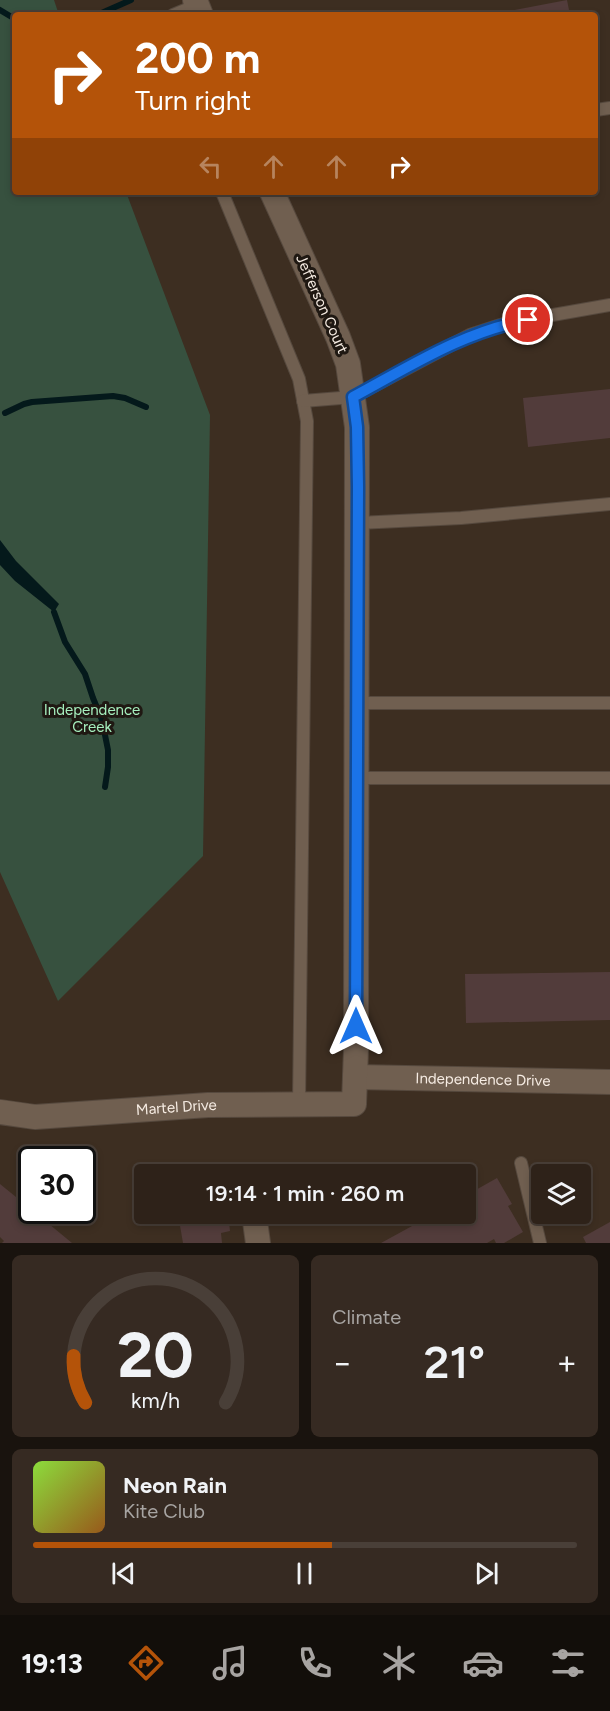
<!DOCTYPE html>
<meta charset="utf-8">
<style>
:root{--surface:#2e2219;--page:#362a22;--text:#f1f3f6;--muted:#a7a4a2;--line:#493f38;--accent:#b45309}
body{margin:0;font-family:Figtree,sans-serif;background:var(--page);color:var(--text);height:100vh;display:flex;flex-direction:column;font-size:22px;white-space:nowrap}
*{box-sizing:border-box;margin:0}
p{font-size:20px;color:var(--muted)}
.icon{flex:none;width:33px;height:33px;fill:none;stroke:currentColor;stroke-width:2;stroke-linecap:round;stroke-linejoin:round}
.map{position:relative;height:1243px;overflow:hidden}
.panel{display:flex;flex-direction:column;gap:12px;padding:12px;background:#19130e;flex:1}
.panel>*{flex:none}
.guide{position:absolute;left:12px;top:12px;width:586px;height:183px;border-radius:6px;box-shadow:0 3px 9px #0003,0 0 0 2px var(--line);background:#b45309;color:#fff;overflow:hidden}
.fabs{position:absolute;left:531px;top:1164px;display:grid;gap:12px}
.fabs a{display:grid;place-items:center;width:60px;height:60px;border-radius:6px;background:var(--surface);box-shadow:0 3px 9px #0003,0 0 0 2px var(--line);font-size:30px}
.speed{position:absolute;left:18px;top:1146px;display:flex;gap:12px;font-size:30px;font-weight:700;text-align:center}
.speed>*{display:grid;place-content:center;width:78px;height:78px;border-radius:50%;background:var(--surface);box-shadow:0 3px 9px #0003,0 0 0 2px var(--line);line-height:1}
.speed .limit{border:3px solid #111;border-radius:9px;background:#fff;color:#111}
.pin{position:absolute;display:grid;place-items:center;width:51px;height:51px;color:#fff;margin:-26px;border:3px solid #fff;border-radius:50%;box-shadow:0 2px 6px #0007}
.me{position:absolute;width:66px;margin:-33px;rotate:0deg;stroke-linejoin:round;filter:drop-shadow(0 0 4px #0008)}
.turn{display:flex;align-items:center;gap:21px;height:126px;padding:0 24px;font-size:27px}
.turn .icon{width:78px;height:78px;stroke-width:2.5}
.turn b{display:block;font-size:42px;line-height:51px}
.lanes{display:flex;align-items:center;height:57px;padding:0 24px;background:#0003;justify-content:center;gap:30px;direction:ltr}
.lanes .off{opacity:.35}
.big{font-size:45px;font-weight:600;line-height:1.1}
.panel .widget{flex:1;display:flex;flex-direction:column;justify-content:center;gap:9px;min-width:0;padding:0 21px;border-radius:9px;background:var(--page)}
.panel .dial{align-items:center;gap:0}
.dial svg{height:156px;overflow:visible;fill:none;stroke:var(--line);stroke-width:7;stroke-linecap:round;text-anchor:middle}
.dial text{fill:var(--text);stroke:none}
.song{display:flex;align-items:center;gap:18px}
.cover{width:72px;height:72px;border-radius:9px;background:linear-gradient(135deg,hsl(90 70% 55%),hsl(30 70% 35%))}
.played{height:6px;border-radius:3px;background:linear-gradient(90deg,var(--accent) 55%,var(--line) 55%)}
.keys{display:flex;justify-content:space-around;direction:ltr}
.heat{display:flex;justify-content:space-between;align-items:center;font-size:33px;direction:ltr}
.panel .tiles{flex:1;display:grid;gap:12px;grid-template-columns:1fr 1fr}
.widget:last-child{grid-column:span 2}
.trip{position:absolute;left:134px;top:1164px;width:342px;height:60px;border-radius:6px;background:var(--surface);box-shadow:0 3px 9px #0003,0 0 0 2px var(--line);font-weight:600;line-height:60px;text-align:center}
.menu{display:flex;height:96px;justify-content:space-around;align-items:center;background:#120e0a;color:var(--muted)}
.menu .icon{width:42px;height:42px}
.menu .on{color:var(--accent)}
.menu b{font-size:27px;color:var(--text)}
.map>svg:first-child{display:block}
.green{fill:#37513f}
.water{fill:#04191b}
.lines{fill:none;stroke-linecap:round;stroke-linejoin:round}
.stream{stroke:#04191b;stroke-width:6}
.building{fill:#523c3b}
.lane-casing{stroke:#56493e;stroke-width:14}
.street-casing{stroke:#56493e;stroke-width:26}
.lane{stroke:#705f50;stroke-width:12}
.street{stroke:#705f50;stroke-width:24}
.route-casing{stroke:#114b97;stroke-width:15}
.route{stroke:#1a73e8;stroke-width:10}
.labels{text-anchor:middle;dominant-baseline:central;stroke-width:6;stroke-linejoin:round;paint-order:stroke}
.street-label{font-size:15px;fill:#f6ece3;stroke:#1f1812}
.park-label{font-size:15px;fill:#a6efbe;stroke:#1f1812}
</style>
<div class="map">
<svg width="610" height="1243" viewBox="0 0 610 1243">
<rect width="100%" height="100%" fill="#3d2e21"/>
<!-- green -->
<polygon class="green" points="0,0 54,0 59,15 15,15 15,192 126,192 210,415 203,856 58,1001 0,872"/>
<!-- water -->
<polygon class="water" points="0,540 16,561 59,604 54,612 15,581 0,565"/>
<g class="lines">
<!-- stream -->
<g class="stream">
<polyline points="0,10 15,19"/>
<polyline points="97,15 131,0"/>
<polyline points="5,413 24,404 32,402 113,396 125,398 146,407"/>
<polyline points="54,612 65,642 85,674 93,698 102,720 108,750 108,767 105,787"/>
</g>
</g>
<!-- building -->
<g class="building">
<polygon points="567,0 570,15 493,15 493,14"/>
<polygon points="610,389 610,438 528,447 523,398"/>
<polygon points="610,972 610,1020 466,1023 465,974"/>
<polygon points="497,1178 512,1204 508,1206 523,1232 504,1243 496,1243 494,1239 487,1243 381,1243 434,1214 465,1214 465,1196"/>
<polygon points="0,1184 32,1210 72,1243 2,1243 4,1241 0,1237"/>
<polygon points="178,1214 228,1214 230,1231 221,1233 222,1243 183,1243"/>
<polygon points="610,1222 610,1243 586,1243 583,1237"/>
</g>
<g class="lines">
<defs>
<g id="lane">
<polyline points="173,15 197,5"/>
<polyline points="596,110 610,108"/>
<polyline points="222,192 299,379 307,421 299,1105"/>
<polyline points="303,401 353,397 470,335 507,323 610,305"/>
<polyline points="358,523 461,518 610,504"/>
<polyline points="357,703 610,703"/>
<polyline points="357,778 610,778"/>
<polyline points="521,1163 540,1243"/>
</g>
<g id="street">
<polyline points="195,0 201,15"/>
<path id="s1" d="M 355,1077 L 610,1082"/>
<path id="s2" d="M 0,1112 L 35,1117 L 208,1105 L 354,1104 L 356,1049 L 357,427 L 348,364 L 338,337 L 272,192"/>
<polyline points="254,1214 258,1243"/>
</g>
</defs>
<!-- lane casing -->
<use href="#lane" class="lane-casing"/>
<!-- street casing -->
<use href="#street" class="street-casing"/>
<!-- lane -->
<use href="#lane" class="lane"/>
<!-- street -->
<use href="#street" class="street"/>
</g>
<g class="lines">
<defs>
<path id="route" d="M 356,1026 L 358,487 L 357,427 L 353,397 C 409,367 464,331 528,320"/>
</defs>
<!-- route casing -->
<use href="#route" class="route-casing"/>
<!-- route -->
<use href="#route" class="route"/>
</g>
<g class="labels">
<!-- street labels -->
<g class="street-label">
<text transform="translate(322 304) rotate(66)">Jefferson Court</text>
<text stroke="none"><textPath href="#s1" startOffset="128">Independence Drive</textPath></text>
<text stroke="none"><textPath href="#s2" startOffset="177">Martel Drive</textPath></text>
</g>
<!-- park labels -->
<g class="park-label">
<text x="92" y="710">Independence<tspan x="92" dy="17">Creek</tspan></text>
</g>
</g>
</svg>
<div class="fabs">
<a><svg class="icon" aria-label="layers" viewBox="0 0 24 24"><path d="M12 4l9 5-9 5-9-5zM3 14l9 5 9-5"/></svg></a>
</div>
<div class="speed"><div class="limit">30</div></div>
<div class="pin" style="left:528px;top:320px;background:#d93025"><svg class="icon" aria-label="arrive" viewBox="0 0 24 24"><path d="M6 21V4h12l-3 4 3 4H6"/></svg></div>
<svg class="me" style="left:356px;top:1026px" viewBox="-20 -20 40 40"><path d="M0-17L14 15 0 8-14 15z" fill="#1a73e8" stroke="#fff" stroke-width="4"/></svg>
<div class="trip">19:14 · 1 min · 260 m</div>
<div class="guide">
<div class="turn"><svg class="icon" aria-label="right" viewBox="0 0 24 24"><path d="M7 20v-9h11M14 6l5 5-5 5"/></svg><div><b>200 m</b>Turn right</div></div>
<div class="lanes"><svg class="icon off" aria-label="left" viewBox="0 0 24 24"><path d="M17 20v-9H6M10 6l-5 5 5 5"/></svg><svg class="icon off" aria-label="ahead" viewBox="0 0 24 24"><path d="M12 20V5M6 11l6-6 6 6"/></svg><svg class="icon off" aria-label="ahead" viewBox="0 0 24 24"><path d="M12 20V5M6 11l6-6 6 6"/></svg><svg class="icon" aria-label="right" viewBox="0 0 24 24"><path d="M7 20v-9h11M14 6l5 5-5 5"/></svg></div>
</div>
</div>
<section class="panel">
<div class="tiles">
<div class="widget dial"><svg viewBox="0 0 100 80">
<path d="M14 69A42 42 0 1 1 86 69"/>
<path d="M14 69A42 42 0 0 1 8 45" stroke="#b45309"/>
<text x="50" y="56" font-size="32" font-weight="700">20</text>
<text x="50" y="72" font-size="11">km/h</text>
</svg></div>
<div class="widget"><p>Climate</p>
<div class="heat"><a>−</a><b class="big">21°</b><a>+</a></div>
</div>
<div class="widget">
<div class="song"><i class="cover"></i><div><b>Neon Rain</b><p>Kite Club</p></div></div>
<div class="played"></div>
<div class="keys"><svg class="icon" aria-label="previous" viewBox="0 0 24 24"><path d="M18 5L8 12l10 7zM5 5v14"/></svg><svg class="icon" aria-label="pause" viewBox="0 0 24 24"><path d="M8 5v14M16 5v14"/></svg><svg class="icon" aria-label="next" viewBox="0 0 24 24"><path d="M6 5l10 7-10 7zM19 5v14"/></svg></div>
</div>
</div>
</section>
<nav class="menu">
<b>19:13</b>
<svg class="icon on" aria-label="directions" viewBox="0 0 24 24"><path d="M12 3l9 9-9 9-9-9zM9 14v-3h6M13 9l2 2-2 2"/></svg>
<svg class="icon" aria-label="music" viewBox="0 0 24 24"><path d="M9 18V5l10-2v13"/><circle cx="6" cy="18" r="3"/><circle cx="16" cy="16" r="3"/></svg>
<svg class="icon" aria-label="phone" viewBox="0 0 24 24"><path d="M5 4h4l2 5-3 2q2 4 5 5l2-3 5 2v4C11 20 4 13 5 4z"/></svg>
<svg class="icon" aria-label="climate" viewBox="0 0 24 24"><path d="M12 3v18M4 7l16 10M4 17L20 7"/></svg>
<svg class="icon" aria-label="car" viewBox="0 0 24 24"><path d="M5 17H2v-5l4-1 3-4h7l3 4 3 1v5h-3M9 17h6M6 11h13"/><circle cx="7" cy="17" r="2"/><circle cx="17" cy="17" r="2"/></svg>
<svg class="icon" aria-label="filters" viewBox="0 0 24 24"><path d="M4 7h16M4 17h16"/><circle cx="9" cy="7" r="2"/><circle cx="15" cy="17" r="2"/></svg>
</nav>
